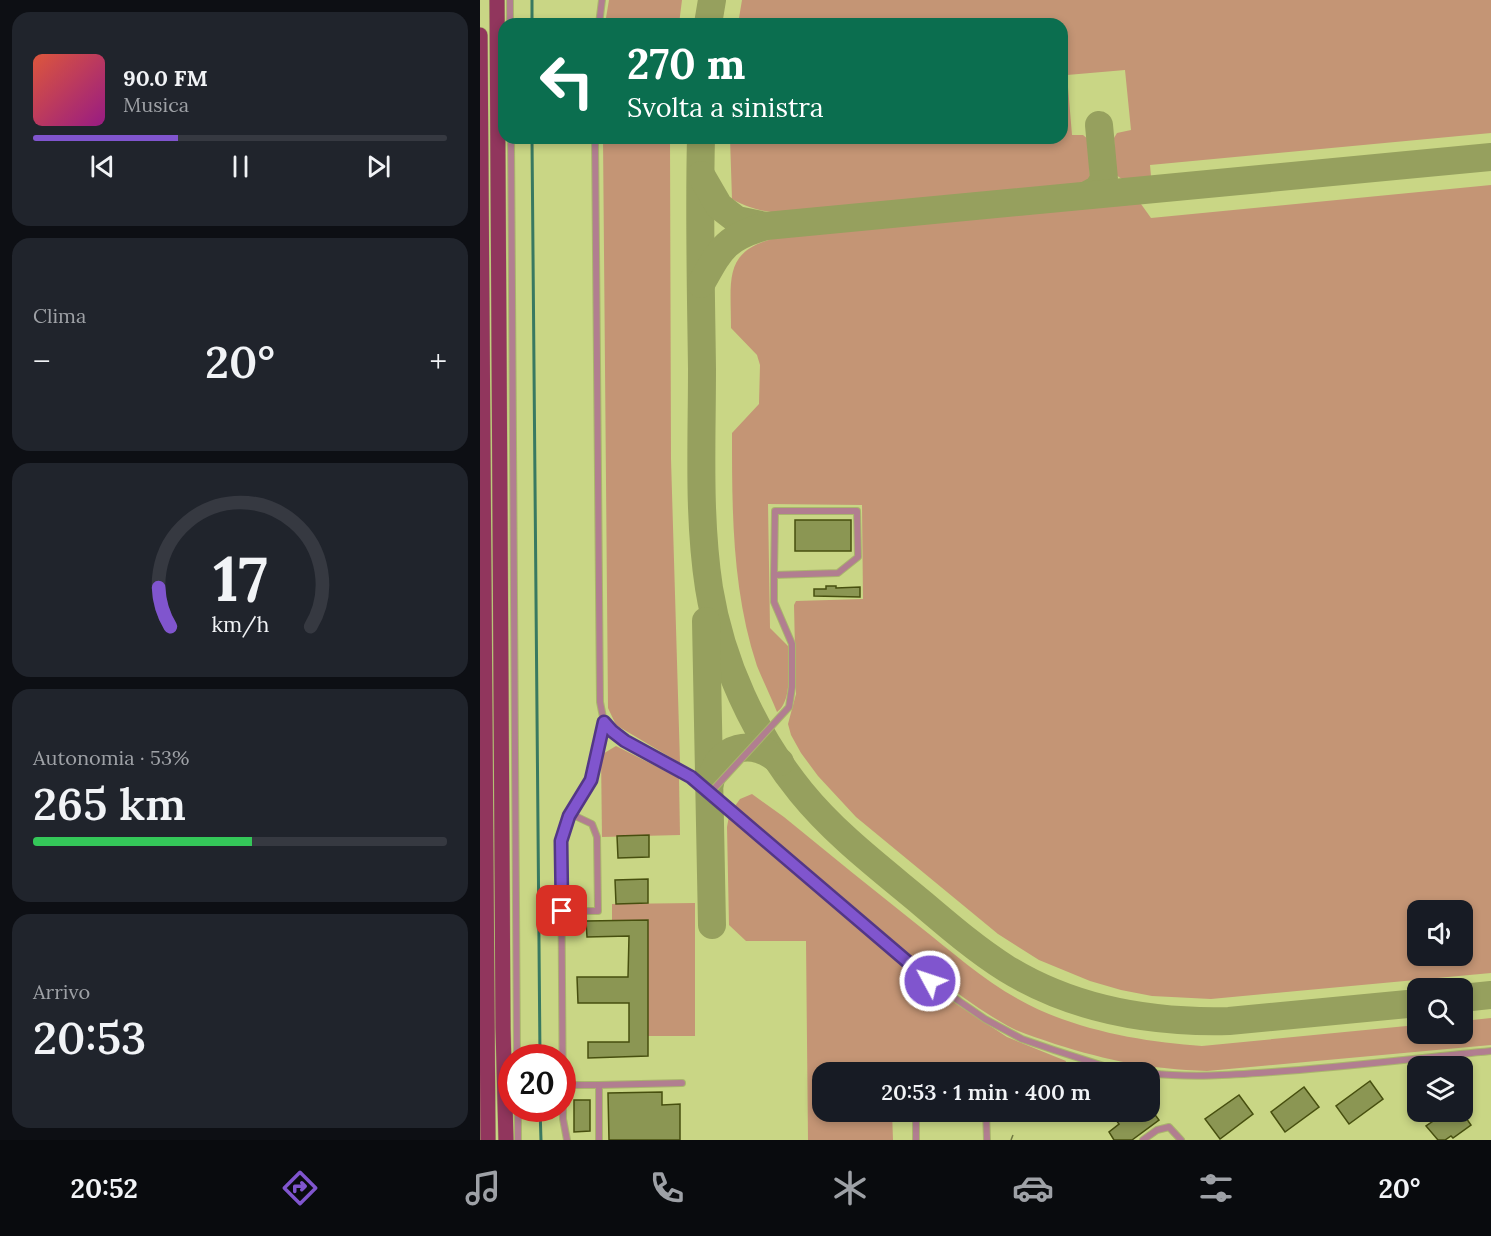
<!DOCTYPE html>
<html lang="it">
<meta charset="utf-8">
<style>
:root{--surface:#171b24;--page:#20242c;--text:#f1f3f6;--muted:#9ea1a6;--line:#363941;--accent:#8055ce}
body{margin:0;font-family:Lora,serif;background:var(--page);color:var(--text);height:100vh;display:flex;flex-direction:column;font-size:22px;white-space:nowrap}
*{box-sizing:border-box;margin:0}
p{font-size:20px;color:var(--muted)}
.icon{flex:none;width:33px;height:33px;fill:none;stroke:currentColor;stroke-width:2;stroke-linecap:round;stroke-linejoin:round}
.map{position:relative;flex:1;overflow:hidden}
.sheet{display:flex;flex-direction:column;gap:12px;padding:12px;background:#0d0f14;width:480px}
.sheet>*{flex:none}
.banner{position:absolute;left:18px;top:18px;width:570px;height:126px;border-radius:18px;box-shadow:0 3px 9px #0003;background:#0b6e4f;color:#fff;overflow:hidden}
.controls{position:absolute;left:927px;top:900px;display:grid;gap:12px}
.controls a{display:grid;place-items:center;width:66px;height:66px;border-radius:12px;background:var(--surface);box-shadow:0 3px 9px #0003;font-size:30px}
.speed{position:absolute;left:18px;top:1044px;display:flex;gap:12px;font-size:30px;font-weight:700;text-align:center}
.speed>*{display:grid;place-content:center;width:78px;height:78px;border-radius:50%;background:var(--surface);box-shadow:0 3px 9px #0003;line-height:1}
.speed .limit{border:9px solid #d22;background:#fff;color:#111}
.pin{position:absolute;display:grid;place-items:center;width:51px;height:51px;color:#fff;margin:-26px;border-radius:12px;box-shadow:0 3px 9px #0006}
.me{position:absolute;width:66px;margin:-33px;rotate:310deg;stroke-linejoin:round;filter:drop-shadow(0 0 4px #0008)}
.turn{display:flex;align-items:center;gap:21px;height:126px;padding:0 30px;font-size:27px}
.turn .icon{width:78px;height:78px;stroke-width:2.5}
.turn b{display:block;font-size:42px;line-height:51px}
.big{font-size:45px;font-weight:600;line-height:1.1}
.sheet .card{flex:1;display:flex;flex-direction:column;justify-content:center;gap:9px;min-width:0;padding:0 21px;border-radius:18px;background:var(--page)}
.sheet .dial{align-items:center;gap:0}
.dial svg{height:156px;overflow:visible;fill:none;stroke:var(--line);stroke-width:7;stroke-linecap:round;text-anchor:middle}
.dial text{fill:var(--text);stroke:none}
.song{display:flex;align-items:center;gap:18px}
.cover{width:72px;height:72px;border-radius:9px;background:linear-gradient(135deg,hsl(10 70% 55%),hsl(310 70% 35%))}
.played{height:6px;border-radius:3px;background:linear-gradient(90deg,var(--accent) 35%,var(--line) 35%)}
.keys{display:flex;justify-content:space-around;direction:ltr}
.heat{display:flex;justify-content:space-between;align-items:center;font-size:33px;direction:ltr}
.charge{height:9px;border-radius:4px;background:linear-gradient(90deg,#34c759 53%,var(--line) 0)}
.trip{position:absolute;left:332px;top:1062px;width:348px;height:60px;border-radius:18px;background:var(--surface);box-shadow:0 3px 9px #0003;font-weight:600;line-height:60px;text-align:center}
.tab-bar{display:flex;height:96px;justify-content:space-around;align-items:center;background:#090b0e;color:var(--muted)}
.tab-bar .icon{width:42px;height:42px}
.tab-bar .selected{color:var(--accent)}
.tab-bar b{font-size:27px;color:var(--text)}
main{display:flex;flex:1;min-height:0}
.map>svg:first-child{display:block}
.green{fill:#c49575;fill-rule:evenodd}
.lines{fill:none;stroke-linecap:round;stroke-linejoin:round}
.stream{stroke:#397961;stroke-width:3}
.taxiway{stroke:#96a05e;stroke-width:28}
.building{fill:#8b9653;stroke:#474f0f;stroke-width:1.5}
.service-casing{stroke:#aab56d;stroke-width:8}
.primary-casing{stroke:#aab56d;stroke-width:16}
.path{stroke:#6f7840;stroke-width:1.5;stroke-dasharray:6 3;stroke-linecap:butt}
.service{stroke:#b17e90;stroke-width:6}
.primary{stroke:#91365d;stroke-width:15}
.route-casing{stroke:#533786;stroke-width:15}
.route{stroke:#8055ce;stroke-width:10}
</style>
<main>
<section class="sheet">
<div class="card">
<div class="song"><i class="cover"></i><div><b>90.0 FM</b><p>Musica</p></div></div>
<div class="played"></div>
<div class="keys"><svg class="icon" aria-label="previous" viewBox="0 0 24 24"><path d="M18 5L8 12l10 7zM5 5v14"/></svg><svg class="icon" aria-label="pause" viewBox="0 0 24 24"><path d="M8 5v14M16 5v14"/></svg><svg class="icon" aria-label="next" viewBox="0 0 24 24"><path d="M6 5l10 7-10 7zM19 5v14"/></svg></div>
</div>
<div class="card"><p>Clima</p>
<div class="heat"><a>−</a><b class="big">20°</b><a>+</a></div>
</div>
<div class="card dial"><svg viewBox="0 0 100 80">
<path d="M14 69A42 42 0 1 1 86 69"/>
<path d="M14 69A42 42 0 0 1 8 49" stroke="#8055ce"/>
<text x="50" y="56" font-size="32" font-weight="700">17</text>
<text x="50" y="72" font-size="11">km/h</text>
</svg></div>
<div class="card"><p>Autonomia · 53%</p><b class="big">265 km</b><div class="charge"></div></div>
<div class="card"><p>Arrivo</p><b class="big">20:53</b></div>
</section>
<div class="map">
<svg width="1011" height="1140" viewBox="0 0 1011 1140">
<rect width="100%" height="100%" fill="#c9d685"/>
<!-- green -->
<g class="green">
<polygon points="129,0 202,0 199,24 125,24"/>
<path d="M 262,0 L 1011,0 L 1011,133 L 670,165 L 671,176 L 642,179 L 636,175 L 634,138 L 637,133 L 651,130 L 645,70 L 587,75 L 592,135 L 603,135 L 608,139 L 610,177 L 606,184 L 301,213 C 282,212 269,208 252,199 L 250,138 L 582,138 L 582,24 L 258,24 Z"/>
<polygon points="123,138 190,138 191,459 200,763 136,725 128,708"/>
<path d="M 1011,185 L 1011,973 L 731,999 L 672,996 L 641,990 L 610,981 L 559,960 L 518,934 L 376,817 L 338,776 L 321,753 L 311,735 L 308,724 L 316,694 L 314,605 L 316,601 L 383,599 L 382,505 L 288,504 L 290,628 L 308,646 C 308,665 313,701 297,712 C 291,697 283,681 277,666 C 252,590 252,512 252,433 L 279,404 L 280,365 L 277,355 L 251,328 C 251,276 242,248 305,236 L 656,204 L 661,204 L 671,218 ZM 938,910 L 982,910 L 982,956 L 938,956 Z"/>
<polygon points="136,746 199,778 200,835 122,837 121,755"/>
<path d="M 272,794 L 304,817 C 349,854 394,890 439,926 C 471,951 502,979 538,999 C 590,1029 662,1042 722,1046 L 937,1025 L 938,1034 L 982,1034 L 983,1021 L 1011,1018 L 1011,1045 L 727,1071 C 670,1069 629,1061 575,1044 C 559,1038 542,1034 528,1026 C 481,1000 441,964 401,930 C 352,888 303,847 255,806 L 260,799 Z"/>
<polygon points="249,816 452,988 527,1037 586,1061 582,1072 342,1072 342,1112 412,1112 413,1140 328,1140 326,941 266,941 249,925 247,827"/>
<polygon points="215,903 215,1036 168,1036 168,921 132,920 132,904"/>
</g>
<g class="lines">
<!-- stream -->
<g class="stream">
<polyline points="52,0 52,24"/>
<polyline points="52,138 60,1058"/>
<polyline points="60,1108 61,1140"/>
</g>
<!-- taxiway -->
<g class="taxiway">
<polyline points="228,24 232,0"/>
<path d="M 221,138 C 219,215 221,292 222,369 C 222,442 218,516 229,588 C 241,662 274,734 321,792 C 356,835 400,868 443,904 C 470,927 497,950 527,969 C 594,1010 671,1023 749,1021 L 938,1003"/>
<polyline points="221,175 239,206 257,220 286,226"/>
<polyline points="607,195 618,189 624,179 619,125"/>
<path d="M 221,284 C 241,248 245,238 286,226 L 1011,157"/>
<polyline points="226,621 232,925"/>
<path d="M 230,783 C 237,745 274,737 300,762"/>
<polyline points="982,998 1011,995"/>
</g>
</g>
<!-- building -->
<g class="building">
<rect x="315" y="520" width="56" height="31"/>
<polygon points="346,586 356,586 356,588 380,587 380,597 334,596 334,589 346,589"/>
<polygon points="169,835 169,857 138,858 137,836"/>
<polygon points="168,879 168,903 136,904 135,880"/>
<polygon points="168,920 168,1056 108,1058 108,1042 149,1042 149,1003 98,1003 97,977 148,977 149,936 107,937 106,921"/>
<polygon points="890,1081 903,1099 869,1124 856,1106"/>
<polygon points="824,1087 839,1107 805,1132 791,1112"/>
<polygon points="182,1092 182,1105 200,1104 200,1140 129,1140 128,1093"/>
<polygon points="759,1095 773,1114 740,1139 725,1119"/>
<polygon points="94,1100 110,1100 110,1131 94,1132"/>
<polygon points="630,1112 673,1112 679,1120 652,1140 634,1140 629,1132 639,1124"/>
<polygon points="960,1112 982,1112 991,1125 973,1138 971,1136 965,1140 958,1140 946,1126 962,1115"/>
</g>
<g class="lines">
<defs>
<g id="service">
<polyline points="30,0 30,24"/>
<polyline points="119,24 122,0"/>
<polyline points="31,138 37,1058"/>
<polyline points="115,138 120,702 124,722 132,731 145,741 211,777 450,981 505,1019 542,1039 574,1050 624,1066 664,1072"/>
<polyline points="230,793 309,707 312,687 312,644 294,602 294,575 358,573 378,557 377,511 295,511 294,575"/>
<polyline points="82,911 118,911 117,837 112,824 91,814"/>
<path d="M 669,1073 C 710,1078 751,1075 792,1072 C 865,1067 938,1058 1011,1051"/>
<polyline points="83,1085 119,1085 119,1140"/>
<polyline points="119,1085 202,1083"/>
<polyline points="38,1108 38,1140"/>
<polyline points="506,1112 507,1140"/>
<polyline points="87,1140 83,1119 81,841 89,816 111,781 124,722"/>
<polyline points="436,1140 436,1112"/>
<polyline points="663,1140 677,1130 689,1127 701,1140"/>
</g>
<g id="primary">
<polyline points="17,0 23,1028 26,1140"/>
<polyline points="0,35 8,1140"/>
</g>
</defs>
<!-- service casing -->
<use href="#service" class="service-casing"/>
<!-- primary casing -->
<use href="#primary" class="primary-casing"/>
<!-- path -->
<polyline class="path" points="531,1140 533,1135"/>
<!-- service -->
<use href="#service" class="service"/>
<!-- primary -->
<use href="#primary" class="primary"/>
</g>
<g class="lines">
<defs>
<polyline id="route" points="82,911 81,841 89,816 111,780 124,722 132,731 145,741 211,777 450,981"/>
</defs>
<!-- route casing -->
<use href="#route" class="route-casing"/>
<!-- route -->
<use href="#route" class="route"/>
</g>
</svg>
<div class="controls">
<a><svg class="icon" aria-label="sound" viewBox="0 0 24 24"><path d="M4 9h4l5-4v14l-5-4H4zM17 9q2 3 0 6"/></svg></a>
<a><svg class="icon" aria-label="search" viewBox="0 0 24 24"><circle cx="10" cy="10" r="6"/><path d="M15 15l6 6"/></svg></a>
<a><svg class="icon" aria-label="layers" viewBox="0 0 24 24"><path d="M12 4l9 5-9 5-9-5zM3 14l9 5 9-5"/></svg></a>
</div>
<div class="speed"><div class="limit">20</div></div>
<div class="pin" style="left:82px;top:911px;background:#d93025"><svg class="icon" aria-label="arrive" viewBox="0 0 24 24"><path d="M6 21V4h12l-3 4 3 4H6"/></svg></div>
<svg class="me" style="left:450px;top:981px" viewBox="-20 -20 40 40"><circle r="17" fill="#8055ce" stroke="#fff" stroke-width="3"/><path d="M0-11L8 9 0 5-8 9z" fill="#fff"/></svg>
<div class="trip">20:53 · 1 min · 400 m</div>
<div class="banner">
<div class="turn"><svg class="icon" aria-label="left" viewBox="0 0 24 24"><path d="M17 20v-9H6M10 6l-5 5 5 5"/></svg><div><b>270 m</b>Svolta a sinistra</div></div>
</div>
</div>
</main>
<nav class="tab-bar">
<b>20:52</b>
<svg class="icon selected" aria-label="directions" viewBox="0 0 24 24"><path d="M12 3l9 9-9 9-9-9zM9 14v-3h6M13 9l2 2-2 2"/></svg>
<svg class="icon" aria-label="music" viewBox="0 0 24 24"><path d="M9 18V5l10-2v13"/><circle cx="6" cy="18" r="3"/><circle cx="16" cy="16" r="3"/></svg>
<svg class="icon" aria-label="phone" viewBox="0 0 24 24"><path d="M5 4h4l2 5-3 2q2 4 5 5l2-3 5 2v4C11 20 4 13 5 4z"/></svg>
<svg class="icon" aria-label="climate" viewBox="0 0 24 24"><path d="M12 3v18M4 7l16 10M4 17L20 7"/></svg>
<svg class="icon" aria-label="car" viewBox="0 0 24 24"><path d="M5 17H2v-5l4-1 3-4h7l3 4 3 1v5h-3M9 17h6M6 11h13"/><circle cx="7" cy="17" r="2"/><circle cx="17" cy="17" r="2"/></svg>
<svg class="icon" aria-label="filters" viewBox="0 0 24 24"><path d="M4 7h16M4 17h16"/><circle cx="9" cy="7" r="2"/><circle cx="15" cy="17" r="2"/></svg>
<b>20°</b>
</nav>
